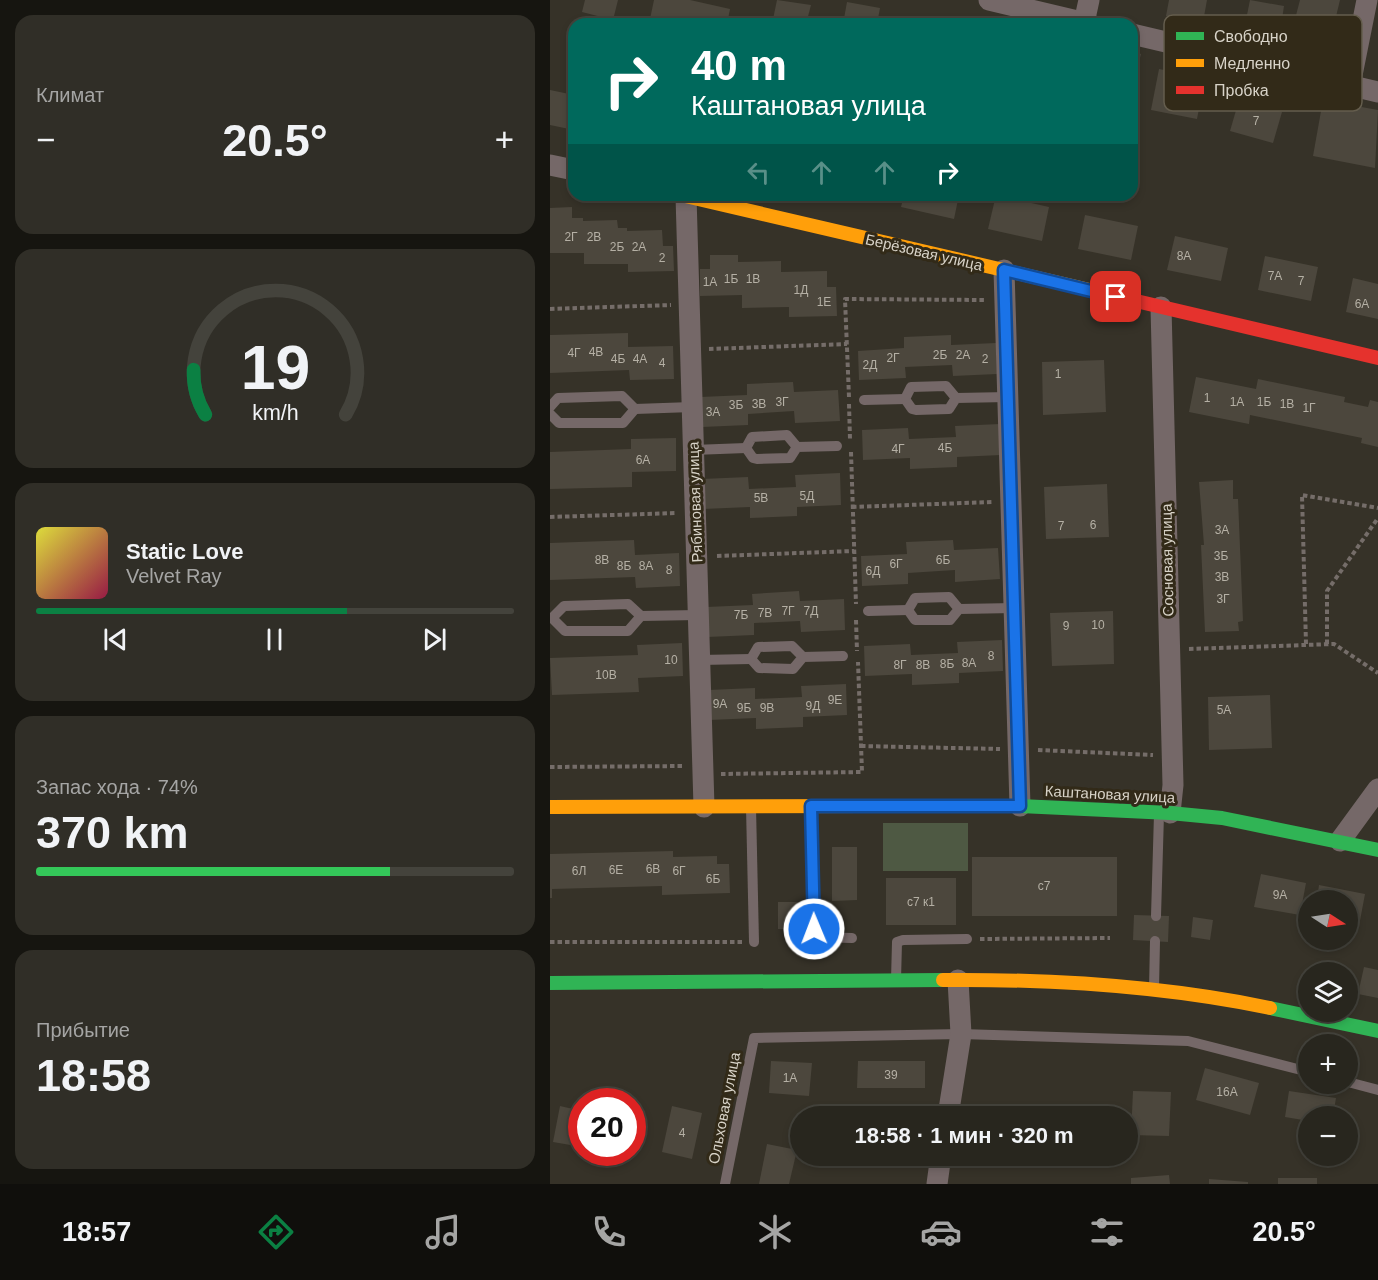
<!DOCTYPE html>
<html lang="ru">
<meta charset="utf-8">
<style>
:root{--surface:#28261e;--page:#302e27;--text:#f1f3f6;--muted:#a5a5a4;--line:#44433c;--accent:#0b8043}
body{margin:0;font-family:Arial,sans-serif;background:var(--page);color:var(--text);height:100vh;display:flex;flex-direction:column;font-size:22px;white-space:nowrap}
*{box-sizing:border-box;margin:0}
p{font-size:20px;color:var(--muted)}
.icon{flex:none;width:33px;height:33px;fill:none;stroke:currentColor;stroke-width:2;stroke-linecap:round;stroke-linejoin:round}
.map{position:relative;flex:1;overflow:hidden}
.sheet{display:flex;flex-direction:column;gap:15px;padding:15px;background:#161510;width:550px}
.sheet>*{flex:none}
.guide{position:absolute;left:18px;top:18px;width:570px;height:183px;border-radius:18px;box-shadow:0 3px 9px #0003,0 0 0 2px var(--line);background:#00695c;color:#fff;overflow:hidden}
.needle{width:39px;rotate:102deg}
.buttons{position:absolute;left:748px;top:890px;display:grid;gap:12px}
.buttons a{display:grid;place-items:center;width:60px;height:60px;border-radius:50%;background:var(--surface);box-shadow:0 3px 9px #0003,0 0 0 2px var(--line);font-size:30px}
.speed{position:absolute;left:18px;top:1088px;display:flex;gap:12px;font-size:30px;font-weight:700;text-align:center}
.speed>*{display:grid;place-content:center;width:78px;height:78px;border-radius:50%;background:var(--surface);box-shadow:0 3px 9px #0003,0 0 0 2px var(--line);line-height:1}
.speed .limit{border:9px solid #d22;background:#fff;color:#111}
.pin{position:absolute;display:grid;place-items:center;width:51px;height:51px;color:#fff;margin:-26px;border-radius:12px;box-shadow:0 3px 9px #0006}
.me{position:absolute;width:66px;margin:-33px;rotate:359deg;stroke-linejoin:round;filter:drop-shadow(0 0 4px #0008)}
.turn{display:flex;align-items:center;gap:21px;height:126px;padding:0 24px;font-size:27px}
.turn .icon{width:78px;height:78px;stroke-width:2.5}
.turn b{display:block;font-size:42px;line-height:51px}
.lanes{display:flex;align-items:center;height:57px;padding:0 24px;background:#0003;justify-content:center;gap:30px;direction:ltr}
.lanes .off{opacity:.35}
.big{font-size:45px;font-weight:600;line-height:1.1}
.sheet .widget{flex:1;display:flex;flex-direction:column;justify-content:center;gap:9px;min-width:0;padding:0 21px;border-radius:18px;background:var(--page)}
.sheet .dial{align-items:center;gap:0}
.dial svg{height:156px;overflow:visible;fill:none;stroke:var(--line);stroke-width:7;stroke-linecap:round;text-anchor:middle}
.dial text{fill:var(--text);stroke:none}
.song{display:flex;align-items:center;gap:18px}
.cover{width:72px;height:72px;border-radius:9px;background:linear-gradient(135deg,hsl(60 70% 55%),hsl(340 70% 35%))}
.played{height:6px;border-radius:3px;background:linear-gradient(90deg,var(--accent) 65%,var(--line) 65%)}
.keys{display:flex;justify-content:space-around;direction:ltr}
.heat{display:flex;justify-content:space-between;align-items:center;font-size:33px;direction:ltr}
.charge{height:9px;border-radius:4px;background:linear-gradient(90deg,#34c759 74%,var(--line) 0)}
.trip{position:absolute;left:240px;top:1106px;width:348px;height:60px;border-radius:30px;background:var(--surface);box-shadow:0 3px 9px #0003,0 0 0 2px var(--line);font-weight:600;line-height:60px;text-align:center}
.tab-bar{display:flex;height:96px;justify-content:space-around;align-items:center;background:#100f0c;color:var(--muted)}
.tab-bar .icon{width:42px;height:42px}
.tab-bar .selected{color:var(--accent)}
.tab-bar b{font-size:27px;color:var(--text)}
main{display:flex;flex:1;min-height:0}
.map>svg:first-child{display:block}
.green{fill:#4e5943}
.building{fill:#4c473d}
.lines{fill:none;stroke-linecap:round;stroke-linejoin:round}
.path{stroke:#756d69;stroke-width:4;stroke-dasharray:4.5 3;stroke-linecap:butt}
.lane{stroke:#756868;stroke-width:10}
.street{stroke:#756868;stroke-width:21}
.fast{stroke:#30b455;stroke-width:14}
.slow{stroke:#ff9f0a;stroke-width:14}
.jam{stroke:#e5322d;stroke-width:14}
.route-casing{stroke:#114b97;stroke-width:15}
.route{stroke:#1a73e8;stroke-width:10}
.labels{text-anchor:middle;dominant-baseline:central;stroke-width:6;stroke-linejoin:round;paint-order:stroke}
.number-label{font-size:12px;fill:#b5b0a5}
.street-label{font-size:15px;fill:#d8d3c8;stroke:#322a18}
.key{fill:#322a18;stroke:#645d4d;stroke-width:1.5}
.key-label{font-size:16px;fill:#d8d3c8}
</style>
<main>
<section class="sheet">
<div class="widget"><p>Климат</p>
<div class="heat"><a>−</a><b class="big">20.5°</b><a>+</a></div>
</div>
<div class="widget dial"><svg viewBox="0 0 100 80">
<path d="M14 69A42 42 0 1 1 86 69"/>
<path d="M14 69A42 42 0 0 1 8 46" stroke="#0b8043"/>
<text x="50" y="56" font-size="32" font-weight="700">19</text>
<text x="50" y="72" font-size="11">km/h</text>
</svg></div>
<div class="widget">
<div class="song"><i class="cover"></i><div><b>Static Love</b><p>Velvet Ray</p></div></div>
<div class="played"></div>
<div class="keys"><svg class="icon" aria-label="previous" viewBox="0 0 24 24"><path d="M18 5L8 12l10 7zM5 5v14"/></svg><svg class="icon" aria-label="pause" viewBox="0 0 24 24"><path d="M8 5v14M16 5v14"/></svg><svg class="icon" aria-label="next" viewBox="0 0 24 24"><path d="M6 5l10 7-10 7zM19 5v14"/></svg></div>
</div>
<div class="widget"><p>Запас хода · 74%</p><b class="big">370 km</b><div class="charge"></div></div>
<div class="widget"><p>Прибытие</p><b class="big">18:58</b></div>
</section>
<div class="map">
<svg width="828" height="1184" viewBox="0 0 828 1184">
<rect width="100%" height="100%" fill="#363228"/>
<!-- green -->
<rect class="green" x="333" y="823" width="85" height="48"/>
<!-- building -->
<g class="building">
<polygon points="35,0 68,0 63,20 32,12"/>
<polygon points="104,0 140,0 180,9 177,24 122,24 100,19"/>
<polygon points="227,0 261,5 256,24 222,24"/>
<polygon points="619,0 657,0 653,22 616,16"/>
<polygon points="700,0 734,6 731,26 696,20"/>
<polygon points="750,0 790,0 782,33 744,23"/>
<polygon points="297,2 330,8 327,24 293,24"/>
<polygon points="360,17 385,23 385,24 358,24"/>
<polygon points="582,51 591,54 583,85 582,84"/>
<polygon points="609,69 655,78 647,119 601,110"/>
<polygon points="0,90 24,95 24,130 0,125"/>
<polygon points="689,100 732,112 723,143 680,131"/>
<polygon points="773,100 828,110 825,168 763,156"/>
<polygon points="297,195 326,195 324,202"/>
<polygon points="354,195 409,195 404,219 351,207"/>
<polygon points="446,195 499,207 492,241 438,229"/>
<polygon points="22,207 22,218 33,218 33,221 67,220 68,228 77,228 77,231 112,230 113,246 123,246 124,271 78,272 78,264 34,264 34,253 0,253 0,208"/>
<polygon points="535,215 588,226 581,260 528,249"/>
<polygon points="625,236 678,248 671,281 617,270"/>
<polygon points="160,255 188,255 188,262 231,261 231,272 277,271 277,287 286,287 287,316 239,317 239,307 192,308 192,295 150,296 150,269 160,269"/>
<polygon points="715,256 768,267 761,301 708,290"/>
<polygon points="803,278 828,284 828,319 796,312"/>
<polygon points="78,333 78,347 123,346 124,379 80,380 79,370 0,373 0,335"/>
<polygon points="401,335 401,345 446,343 447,374 403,376 402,365 355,367 356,378 309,380 308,351 354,348 354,337"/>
<polygon points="554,360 556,412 493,415 492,362"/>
<polygon points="646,377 706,389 708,379 795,397 794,402 818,407 820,400 828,402 828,447 811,443 812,438 700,415 699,424 639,412"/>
<polygon points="243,382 244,392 288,390 290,421 245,423 244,411 198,414 198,425 152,427 150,397 197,395 197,384"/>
<polygon points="450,424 451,455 407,457 407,467 360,469 360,458 313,460 312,430 358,428 359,439 406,437 405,426"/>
<polygon points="126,438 126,471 82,472 82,487 0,489 0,452 81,449 81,439"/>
<polygon points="290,473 291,505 247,507 247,516 200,518 200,507 153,509 152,479 198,477 199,489 246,487 245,475"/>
<polygon points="683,480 683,499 688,499 693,621 688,622 689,631 655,632 651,545 654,545 649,482"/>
<polygon points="557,484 559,537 496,539 494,487"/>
<polygon points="84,540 85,555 129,553 130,586 86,588 85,577 0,580 0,543"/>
<polygon points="403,540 404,550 448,548 450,579 405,582 405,570 358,573 358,584 312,586 311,556 357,554 356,542"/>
<polygon points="249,591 250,601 294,599 295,630 251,632 250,621 204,623 204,635 157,637 156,607 203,605 202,594"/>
<polygon points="563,611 564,664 502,666 500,613"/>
<polygon points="452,640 453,671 409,673 409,683 362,685 362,674 315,676 314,646 360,644 361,655 384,654 408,653 407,642"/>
<polygon points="132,643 133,676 88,678 89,692 2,695 0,658 88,655 87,645"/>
<polygon points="296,684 297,715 253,717 253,727 206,729 206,718 159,720 158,690 205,688 205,699 252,697 251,686"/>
<polygon points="720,695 722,748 659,750 658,697"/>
<polygon points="282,847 307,847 307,900 282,901"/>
<polygon points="123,851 123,857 167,856 167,864 179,864 180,893 112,895 112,886 2,889 2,898 0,898 0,854"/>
<rect x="422" y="857" width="145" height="59"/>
<polygon points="711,874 756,883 750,915 704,907"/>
<rect x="336" y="878" width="70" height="47"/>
<polygon points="769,885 815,894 809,926 798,924 798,900 767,900"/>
<polygon points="228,902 249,902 248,929 228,929"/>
<polygon points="584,915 619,916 618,942 583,940"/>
<polygon points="643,917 663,920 660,940 641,937"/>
<polygon points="814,967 828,970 828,998 808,994"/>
<polygon points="221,1061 262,1063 259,1096 219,1093"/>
<polygon points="308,1061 375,1061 375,1088 307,1088"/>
<polygon points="655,1068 709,1083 700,1115 646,1100"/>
<polygon points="583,1091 621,1092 619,1136 581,1135"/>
<polygon points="739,1091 786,1098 783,1116 759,1116 759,1121 735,1117"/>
<polygon points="10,1106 32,1111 32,1147 3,1142"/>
<polygon points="122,1106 152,1113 142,1159 112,1152"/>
<polygon points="315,1108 354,1115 354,1116 313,1116"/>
<polygon points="217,1144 247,1150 239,1184 209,1184"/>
<polygon points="307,1155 347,1155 345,1165 306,1159"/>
<polygon points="619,1175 620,1184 581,1184 581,1178"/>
<rect x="728" y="1178" width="39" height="6"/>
<polygon points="659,1179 698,1182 698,1184 659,1184"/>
</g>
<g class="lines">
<!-- path -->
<g class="path">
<polyline points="0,309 121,305"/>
<polyline points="159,349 297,344"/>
<polyline points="299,397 295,299 436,300"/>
<polyline points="299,404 300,439"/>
<polyline points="301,452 306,604"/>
<polyline points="302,507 443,502"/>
<polyline points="0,517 127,513"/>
<polyline points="167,556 304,551"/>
<polyline points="306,620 307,651"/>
<polyline points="756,644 752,495 828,508"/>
<polyline points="777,644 777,591 828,518"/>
<polyline points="639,649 784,644 828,673"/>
<polyline points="311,746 450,749"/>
<polyline points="488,750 603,755"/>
<polyline points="0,767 134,766"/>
<polyline points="171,774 312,772 308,662"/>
<polyline points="430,939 560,938"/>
<polyline points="0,942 192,942"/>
</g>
<!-- lane -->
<g class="lane">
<polyline points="406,398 399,409 366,410 362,409 355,399 361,387 396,386 406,398 458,397"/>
<polyline points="314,400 355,399"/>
<polyline points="0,407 8,398 72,396 85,409 142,407"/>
<polyline points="0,414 9,423 73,423 85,409"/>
<polyline points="247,447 240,458 207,459 203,458 196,448 202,437 237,435 247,447 287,446"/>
<polyline points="143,450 196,448"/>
<polyline points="409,609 400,620 365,620 358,610 365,598 399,597 409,609 465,608"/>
<polyline points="318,611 358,610"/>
<polyline points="91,616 78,631 15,631 2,618 14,606 78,604 91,616 148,615"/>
<polyline points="253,657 243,669 209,668 201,659 208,647 242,646 253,657 293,656"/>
<polyline points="150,660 201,659"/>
<polyline points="201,807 204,942"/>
<polyline points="261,810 264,929 267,937 302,938"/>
<polyline points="606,916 609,814"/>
<polyline points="346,980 347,942 353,940 417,939"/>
<polyline points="604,989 605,941"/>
<polyline points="798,1082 828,1090"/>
<polyline points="175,1184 204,1038 411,1034 638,1041 759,1072"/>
</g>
<!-- street -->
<g class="street">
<polyline points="439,0 540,24"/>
<polyline points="534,23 539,0"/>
<polyline points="582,34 828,92"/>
<polyline points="800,85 817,0"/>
<polyline points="0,165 24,170"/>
<polyline points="136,196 154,807"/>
<polyline points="454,270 470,806"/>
<polyline points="611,307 623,785 620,813"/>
<polyline points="790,841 828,789"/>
<polyline points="398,1116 411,1034 408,980"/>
<polyline points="387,1184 391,1155"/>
</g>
<!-- fast -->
<g class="fast">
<polyline points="314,806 470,806 620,813 672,818 828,850"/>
<polyline points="0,983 393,980"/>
<polyline points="720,1008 828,1031"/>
</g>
<!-- slow -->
<g class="slow">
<polyline points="131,195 548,292"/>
<polyline points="0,807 314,806"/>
<path d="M 393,980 C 502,979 614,986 720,1008"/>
</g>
<!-- jam -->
<polyline class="jam" points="548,292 828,358"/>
</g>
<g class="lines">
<defs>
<polyline id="route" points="264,929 261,806 470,806 454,270 566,297"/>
</defs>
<!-- route casing -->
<use href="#route" class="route-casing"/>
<!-- route -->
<use href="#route" class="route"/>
</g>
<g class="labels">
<!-- number labels -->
<g class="number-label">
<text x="706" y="121">7</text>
<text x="21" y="237">2Г</text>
<text x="44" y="237">2В</text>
<text x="67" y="247">2Б</text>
<text x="89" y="247">2А</text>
<text x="634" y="256">8А</text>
<text x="112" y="258">2</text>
<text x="725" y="276">7А</text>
<text x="181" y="279">1Б</text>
<text x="203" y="279">1В</text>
<text x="751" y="281">7</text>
<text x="160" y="282">1А</text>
<text x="251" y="290">1Д</text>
<text x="274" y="302">1Е</text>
<text x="812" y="304">6А</text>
<text x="46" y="352">4В</text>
<text x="24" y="353">4Г</text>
<text x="390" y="355">2Б</text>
<text x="413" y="355">2А</text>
<text x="343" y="358">2Г</text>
<text x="68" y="359">4Б</text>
<text x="90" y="359">4А</text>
<text x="435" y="359">2</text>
<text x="112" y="363">4</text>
<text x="320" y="365">2Д</text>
<text x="508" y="374">1</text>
<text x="657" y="398">1</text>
<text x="232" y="402">3Г</text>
<text x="687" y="402">1А</text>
<text x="714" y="402">1Б</text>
<text x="209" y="404">3В</text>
<text x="737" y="404">1В</text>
<text x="186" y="405">3Б</text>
<text x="759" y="408">1Г</text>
<text x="163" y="412">3А</text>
<text x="395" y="448">4Б</text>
<text x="348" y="449">4Г</text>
<text x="93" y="460">6А</text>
<text x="257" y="496">5Д</text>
<text x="211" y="498">5В</text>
<text x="543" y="525">6</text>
<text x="511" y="526">7</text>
<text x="672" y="530">3А</text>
<text x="671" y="556">3Б</text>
<text x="52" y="560">8В</text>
<text x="393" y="560">6Б</text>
<text x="346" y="564">6Г</text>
<text x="74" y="566">8Б</text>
<text x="96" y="566">8А</text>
<text x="119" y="570">8</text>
<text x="323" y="571">6Д</text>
<text x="672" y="577">3В</text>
<text x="673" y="599">3Г</text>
<text x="238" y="611">7Г</text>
<text x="261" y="611">7Д</text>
<text x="215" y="613">7В</text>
<text x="191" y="615">7Б</text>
<text x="548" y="625">10</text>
<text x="516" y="626">9</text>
<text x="441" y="656">8</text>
<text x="121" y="660">10</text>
<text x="419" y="663">8А</text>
<text x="397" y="664">8Б</text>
<text x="350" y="665">8Г</text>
<text x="373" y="665">8В</text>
<text x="56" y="675">10В</text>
<text x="285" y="700">9Е</text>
<text x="170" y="704">9А</text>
<text x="263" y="706">9Д</text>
<text x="194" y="708">9Б</text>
<text x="217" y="708">9В</text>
<text x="674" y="710">5А</text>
<text x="103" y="869">6В</text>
<text x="66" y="870">6Е</text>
<text x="29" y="871">6Л</text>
<text x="129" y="871">6Г</text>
<text x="163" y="879">6Б</text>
<text x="494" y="886">с7</text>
<text x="730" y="895">9А</text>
<text x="371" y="902">с7 к1</text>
<text x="341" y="1075">39</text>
<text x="240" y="1078">1А</text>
<text x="677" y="1092">16А</text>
<text x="132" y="1133">4</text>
</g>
<!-- street labels -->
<g class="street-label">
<text transform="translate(374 252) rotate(13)">Берёзовая улица</text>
<text transform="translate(145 502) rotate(-92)">Рябиновая улица</text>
<text transform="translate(617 560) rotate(-91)">Сосновая улица</text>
<text transform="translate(560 794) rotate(3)">Каштановая улица</text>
<text transform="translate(174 1108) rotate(-79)">Ольховая улица</text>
</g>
</g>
<!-- legend -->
<rect x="614" y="15" width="198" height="96" rx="9" class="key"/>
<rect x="626" y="32" width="28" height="8" fill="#30b455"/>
<rect x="626" y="59" width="28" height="8" fill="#ff9f0a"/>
<rect x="626" y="86" width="28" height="8" fill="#e5322d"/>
<g class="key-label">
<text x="664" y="42">Свободно</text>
<text x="664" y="69">Медленно</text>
<text x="664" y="96">Пробка</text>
</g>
</svg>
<div class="buttons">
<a><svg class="needle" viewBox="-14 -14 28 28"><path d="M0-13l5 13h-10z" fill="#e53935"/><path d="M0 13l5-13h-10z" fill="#a5a5a4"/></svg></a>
<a><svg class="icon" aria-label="layers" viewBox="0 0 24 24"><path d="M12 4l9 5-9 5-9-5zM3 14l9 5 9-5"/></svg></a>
<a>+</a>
<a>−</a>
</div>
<div class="speed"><div class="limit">20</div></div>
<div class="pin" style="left:566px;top:297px;background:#d93025"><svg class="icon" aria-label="arrive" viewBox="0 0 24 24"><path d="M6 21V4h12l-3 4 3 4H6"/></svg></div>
<svg class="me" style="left:264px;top:929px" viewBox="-20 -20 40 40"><circle r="17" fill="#1a73e8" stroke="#fff" stroke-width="3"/><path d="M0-11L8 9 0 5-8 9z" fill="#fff"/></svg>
<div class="trip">18:58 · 1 мин · 320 m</div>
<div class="guide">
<div class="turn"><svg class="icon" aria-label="right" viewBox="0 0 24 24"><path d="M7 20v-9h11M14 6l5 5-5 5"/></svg><div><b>40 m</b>Каштановая улица</div></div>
<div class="lanes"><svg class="icon off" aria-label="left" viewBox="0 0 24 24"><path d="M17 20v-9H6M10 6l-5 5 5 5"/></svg><svg class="icon off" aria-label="ahead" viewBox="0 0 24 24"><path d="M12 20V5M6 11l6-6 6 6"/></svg><svg class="icon off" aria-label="ahead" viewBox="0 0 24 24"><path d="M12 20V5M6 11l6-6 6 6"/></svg><svg class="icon" aria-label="right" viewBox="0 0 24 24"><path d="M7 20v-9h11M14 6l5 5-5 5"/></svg></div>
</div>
</div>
</main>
<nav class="tab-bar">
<b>18:57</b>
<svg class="icon selected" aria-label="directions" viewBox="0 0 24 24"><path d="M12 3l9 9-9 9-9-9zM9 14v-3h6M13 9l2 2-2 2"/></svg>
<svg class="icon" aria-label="music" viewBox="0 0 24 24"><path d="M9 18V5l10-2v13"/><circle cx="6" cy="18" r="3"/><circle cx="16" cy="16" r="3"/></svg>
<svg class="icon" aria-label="phone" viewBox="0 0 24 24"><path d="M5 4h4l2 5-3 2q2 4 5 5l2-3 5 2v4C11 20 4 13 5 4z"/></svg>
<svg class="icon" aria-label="climate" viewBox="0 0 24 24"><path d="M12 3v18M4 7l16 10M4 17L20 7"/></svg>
<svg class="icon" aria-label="car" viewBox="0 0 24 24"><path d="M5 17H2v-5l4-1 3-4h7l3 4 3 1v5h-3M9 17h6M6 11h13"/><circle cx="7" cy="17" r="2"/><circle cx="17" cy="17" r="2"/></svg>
<svg class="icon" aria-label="filters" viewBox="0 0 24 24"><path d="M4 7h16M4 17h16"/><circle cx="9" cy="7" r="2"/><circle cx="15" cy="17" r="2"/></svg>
<b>20.5°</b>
</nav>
